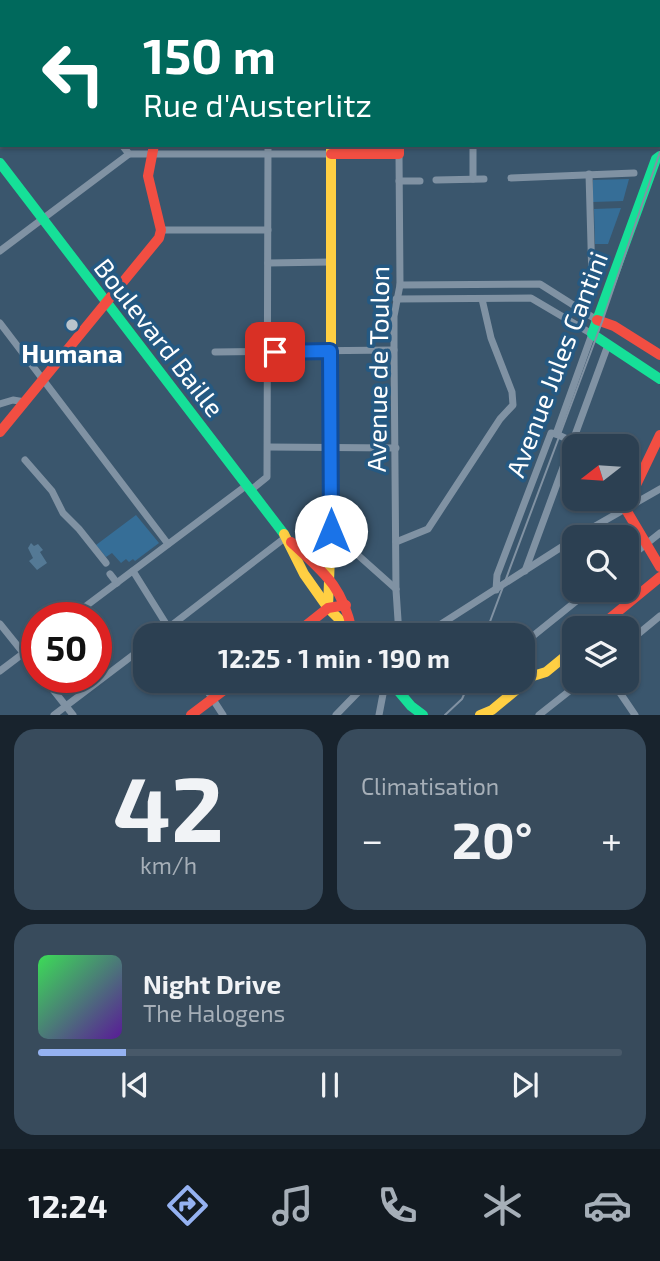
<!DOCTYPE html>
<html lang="fr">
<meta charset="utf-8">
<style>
:root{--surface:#2c4052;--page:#384b5c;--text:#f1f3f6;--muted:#a6afb8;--line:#485969;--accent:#95b2f1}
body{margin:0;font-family:"Exo 2",sans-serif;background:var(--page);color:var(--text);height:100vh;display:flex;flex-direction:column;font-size:26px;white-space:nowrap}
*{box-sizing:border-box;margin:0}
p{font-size:23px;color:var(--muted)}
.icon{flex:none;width:38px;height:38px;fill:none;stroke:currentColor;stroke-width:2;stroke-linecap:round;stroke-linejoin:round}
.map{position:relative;height:715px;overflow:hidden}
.sheet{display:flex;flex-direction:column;gap:14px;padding:14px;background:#18232d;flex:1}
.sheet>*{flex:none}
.hud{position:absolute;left:0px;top:0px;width:662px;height:147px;box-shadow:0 2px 5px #0004,0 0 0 2px var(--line);background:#00695c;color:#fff;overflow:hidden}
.needle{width:46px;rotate:253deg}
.controls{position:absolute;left:562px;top:434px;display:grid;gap:14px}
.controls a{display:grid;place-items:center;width:77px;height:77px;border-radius:14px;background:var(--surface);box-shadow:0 2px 5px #0004,0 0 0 2px var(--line);font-size:35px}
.speed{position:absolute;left:21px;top:602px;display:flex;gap:14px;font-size:35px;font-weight:700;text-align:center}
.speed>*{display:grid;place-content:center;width:91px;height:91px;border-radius:50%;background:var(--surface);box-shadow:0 2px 5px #0004,0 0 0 2px var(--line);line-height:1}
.speed .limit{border:10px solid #d22;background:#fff;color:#111}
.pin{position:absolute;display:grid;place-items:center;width:60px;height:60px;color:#fff;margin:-30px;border-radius:14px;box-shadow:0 4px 10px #0006}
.me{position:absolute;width:77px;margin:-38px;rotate:0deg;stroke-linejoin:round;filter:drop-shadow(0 0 5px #0008)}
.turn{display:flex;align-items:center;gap:24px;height:147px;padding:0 28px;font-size:32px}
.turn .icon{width:91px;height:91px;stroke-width:2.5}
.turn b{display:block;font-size:49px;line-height:60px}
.big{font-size:52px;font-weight:700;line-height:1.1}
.sheet .tile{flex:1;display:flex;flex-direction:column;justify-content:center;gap:10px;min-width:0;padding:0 24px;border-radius:21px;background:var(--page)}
.sheet .dial{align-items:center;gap:0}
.dial b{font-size:91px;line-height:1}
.song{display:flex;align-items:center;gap:21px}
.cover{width:84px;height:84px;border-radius:10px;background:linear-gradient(135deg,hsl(130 70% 55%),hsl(270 70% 35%))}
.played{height:7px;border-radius:4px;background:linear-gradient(90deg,var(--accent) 15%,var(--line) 15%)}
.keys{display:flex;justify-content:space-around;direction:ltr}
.heat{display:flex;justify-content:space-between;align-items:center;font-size:38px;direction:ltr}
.sheet .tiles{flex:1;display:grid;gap:14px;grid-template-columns:1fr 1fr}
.tile:last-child{grid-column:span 2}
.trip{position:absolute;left:133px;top:623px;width:402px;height:70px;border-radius:21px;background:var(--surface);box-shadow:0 2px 5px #0004,0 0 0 2px var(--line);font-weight:700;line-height:70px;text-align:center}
.menu{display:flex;height:112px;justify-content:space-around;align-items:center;background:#121a21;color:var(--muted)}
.menu .icon{width:49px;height:49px}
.menu .active{color:var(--accent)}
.menu b{font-size:32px;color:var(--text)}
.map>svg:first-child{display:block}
.green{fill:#366e97}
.water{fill:#547995}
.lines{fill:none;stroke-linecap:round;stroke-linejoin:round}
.highway-tunnel{stroke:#586f83;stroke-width:12;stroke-dasharray:12 6;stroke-linecap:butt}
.street{stroke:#8092a3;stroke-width:7}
.fast{stroke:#16e098;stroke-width:10}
.slow{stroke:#ffcf43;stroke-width:10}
.jam{stroke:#f24e42;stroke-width:10}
.tram{stroke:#8192a3;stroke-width:2}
.route-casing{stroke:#114b97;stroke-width:18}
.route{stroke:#1a73e8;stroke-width:12}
.poi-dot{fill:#bac4cc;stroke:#255982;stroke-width:2.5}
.labels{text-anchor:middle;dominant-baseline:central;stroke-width:7;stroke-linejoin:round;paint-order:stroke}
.street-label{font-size:26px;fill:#fff;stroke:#255982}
.poi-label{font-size:26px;font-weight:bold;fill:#fff;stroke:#255982}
</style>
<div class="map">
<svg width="660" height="715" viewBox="0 0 660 715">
<rect width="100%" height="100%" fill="#3a566d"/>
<!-- green -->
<g class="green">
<polygon points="629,179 623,201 593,202 593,180"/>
<polygon points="621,208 608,244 595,244 594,209"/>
<polygon points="136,515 159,543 135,561 133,559 129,562 126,559 121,563 112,553 106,557 96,545"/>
</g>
<!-- water -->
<polygon class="water" points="31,543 34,546 38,544 43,550 40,552 47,563 37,570 29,561 33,558 28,548"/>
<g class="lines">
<!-- highway-tunnel -->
<g class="highway-tunnel">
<polyline points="649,0 649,2"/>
<polyline points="660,43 660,44"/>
</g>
<!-- street -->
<g class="street">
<polyline points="12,0 13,2"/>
<polyline points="376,0 376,2"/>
<polyline points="658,0 658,2"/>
<polyline points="66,2 67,0"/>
<polyline points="269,2 269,0"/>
<polyline points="0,70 2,69"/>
<polyline points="122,145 129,154 331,154"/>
<polyline points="473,145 473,179"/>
<polyline points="399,154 400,285 394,316 394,350 396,590 399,635"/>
<polyline points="589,174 592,279"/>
<polyline points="511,178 634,173"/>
<polyline points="436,180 484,179"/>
<polyline points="399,181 420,181"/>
<polyline points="161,230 268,230"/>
<polyline points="0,251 129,154"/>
<polyline points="268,263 330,262"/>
<polyline points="400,285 540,284 597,320"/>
<polyline points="396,299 531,298 592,334 556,434 551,433 497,575 496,590"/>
<polyline points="0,323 168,544"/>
<polyline points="215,352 394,350"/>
<polyline points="0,404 13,400 25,402"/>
<polyline points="556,434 583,446"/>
<polyline points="268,447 396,448"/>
<polyline points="25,460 52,491 63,513 79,529 106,563"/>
<polyline points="251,490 267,477 268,145"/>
<polyline points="618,499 625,508"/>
<polyline points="331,531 396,589"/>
<polyline points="576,537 660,489"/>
<polyline points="396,542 428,529 500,419 513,405 512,392 491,338 482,299"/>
<polyline points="626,560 660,533"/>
<polyline points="133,571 173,635"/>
<polyline points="525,571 608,345"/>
<polyline points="110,574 117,583"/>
<polyline points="70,618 247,485"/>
<polyline points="0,624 37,670"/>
<polyline points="159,635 286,537"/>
<polyline points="424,635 574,539"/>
<polyline points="523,644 590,590"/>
<polyline points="626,644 660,616"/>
<polyline points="0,671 37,643"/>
<polyline points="43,677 73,715"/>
<polyline points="201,681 223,715"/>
<polyline points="612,681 635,715"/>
<polyline points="54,715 145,646"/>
<polyline points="336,715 369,681"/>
<polyline points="379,715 383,694"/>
<polyline points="539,715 582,681"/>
</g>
<!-- fast -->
<g class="fast">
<polyline points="626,0 626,2"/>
<polyline points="185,2 186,0"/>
<polyline points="660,143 660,144"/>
<polyline points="660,156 656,159 592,334 660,379"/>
<polyline points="0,163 284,534"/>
<polyline points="390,681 411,706 423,715"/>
</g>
<!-- slow -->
<g class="slow">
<polyline points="640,0 641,2"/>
<polyline points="284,534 304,574 328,608 355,635"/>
<polyline points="328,607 331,531 331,145"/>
<polyline points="480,715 492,710 533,676 546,672 574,649"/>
</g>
<!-- jam -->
<g class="jam">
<polyline points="329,0 330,2"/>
<polyline points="331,154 399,154 399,145"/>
<polyline points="597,320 614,326 660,355"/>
<polyline points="0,432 159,238 161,230 148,176 154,145"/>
<polyline points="660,435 625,508 660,567"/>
<path d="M 291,542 C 324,573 342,585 352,631"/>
<polyline points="598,628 660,577"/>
<polyline points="294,635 328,608 346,605"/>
<polyline points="191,715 236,681"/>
</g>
<!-- tram -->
<g class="tram">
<polyline points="485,635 602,322 660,152"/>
<polyline points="445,715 462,699 470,681"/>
</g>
</g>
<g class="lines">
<defs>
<polyline id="route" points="275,352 330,351 331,531"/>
</defs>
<!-- route casing -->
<use href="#route" class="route-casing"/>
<!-- route -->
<use href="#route" class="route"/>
</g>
<!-- markers -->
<circle class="poi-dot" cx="72" cy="325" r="7"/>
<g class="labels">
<!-- street labels -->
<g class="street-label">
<text transform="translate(160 337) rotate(52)">Boulevard Baille</text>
<text transform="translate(556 364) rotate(-69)">Avenue Jules Cantini</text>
<text transform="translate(377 369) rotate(-89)">Avenue de Toulon</text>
</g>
<!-- poi labels -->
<g class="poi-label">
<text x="72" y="352">Humana</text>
</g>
</g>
</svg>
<div class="controls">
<a><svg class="needle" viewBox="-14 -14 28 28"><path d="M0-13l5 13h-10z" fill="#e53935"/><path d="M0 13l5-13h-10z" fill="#a6afb8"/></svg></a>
<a><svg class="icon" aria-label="search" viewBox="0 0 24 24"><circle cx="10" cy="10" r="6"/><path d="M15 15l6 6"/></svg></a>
<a><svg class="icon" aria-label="layers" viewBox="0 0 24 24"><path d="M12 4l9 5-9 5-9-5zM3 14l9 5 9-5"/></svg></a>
</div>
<div class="speed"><div class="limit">50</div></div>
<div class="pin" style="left:275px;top:352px;background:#d93025"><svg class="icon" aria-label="arrive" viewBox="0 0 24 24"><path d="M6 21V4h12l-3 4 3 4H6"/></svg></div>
<svg class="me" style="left:331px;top:531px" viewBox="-20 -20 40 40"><circle r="19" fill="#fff"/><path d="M0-13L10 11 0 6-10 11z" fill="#1a73e8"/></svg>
<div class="trip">12:25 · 1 min · 190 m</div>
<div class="hud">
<div class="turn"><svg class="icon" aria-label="left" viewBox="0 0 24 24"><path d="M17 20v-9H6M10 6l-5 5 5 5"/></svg><div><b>150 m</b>Rue d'Austerlitz</div></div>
</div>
</div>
<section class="sheet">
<div class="tiles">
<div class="tile dial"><b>42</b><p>km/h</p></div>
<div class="tile"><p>Climatisation</p>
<div class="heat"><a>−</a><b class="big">20°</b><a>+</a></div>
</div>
<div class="tile">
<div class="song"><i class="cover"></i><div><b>Night Drive</b><p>The Halogens</p></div></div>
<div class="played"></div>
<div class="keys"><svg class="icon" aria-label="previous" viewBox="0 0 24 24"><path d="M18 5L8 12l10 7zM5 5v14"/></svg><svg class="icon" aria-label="pause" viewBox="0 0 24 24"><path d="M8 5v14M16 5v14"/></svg><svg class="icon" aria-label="next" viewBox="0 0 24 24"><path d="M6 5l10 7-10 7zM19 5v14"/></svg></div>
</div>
</div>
</section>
<nav class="menu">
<b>12:24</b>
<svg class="icon active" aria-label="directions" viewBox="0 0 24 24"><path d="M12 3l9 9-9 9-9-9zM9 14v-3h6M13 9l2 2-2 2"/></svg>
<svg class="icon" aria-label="music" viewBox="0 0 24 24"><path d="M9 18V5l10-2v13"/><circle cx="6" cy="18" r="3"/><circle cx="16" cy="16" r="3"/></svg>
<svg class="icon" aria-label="phone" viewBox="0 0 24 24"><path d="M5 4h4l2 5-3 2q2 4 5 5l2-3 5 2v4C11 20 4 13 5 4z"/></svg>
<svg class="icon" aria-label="climate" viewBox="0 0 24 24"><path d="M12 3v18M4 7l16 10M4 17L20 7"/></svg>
<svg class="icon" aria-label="car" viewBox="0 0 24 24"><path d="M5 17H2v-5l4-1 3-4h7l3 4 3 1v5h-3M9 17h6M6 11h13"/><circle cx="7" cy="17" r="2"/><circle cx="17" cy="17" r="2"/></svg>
</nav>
